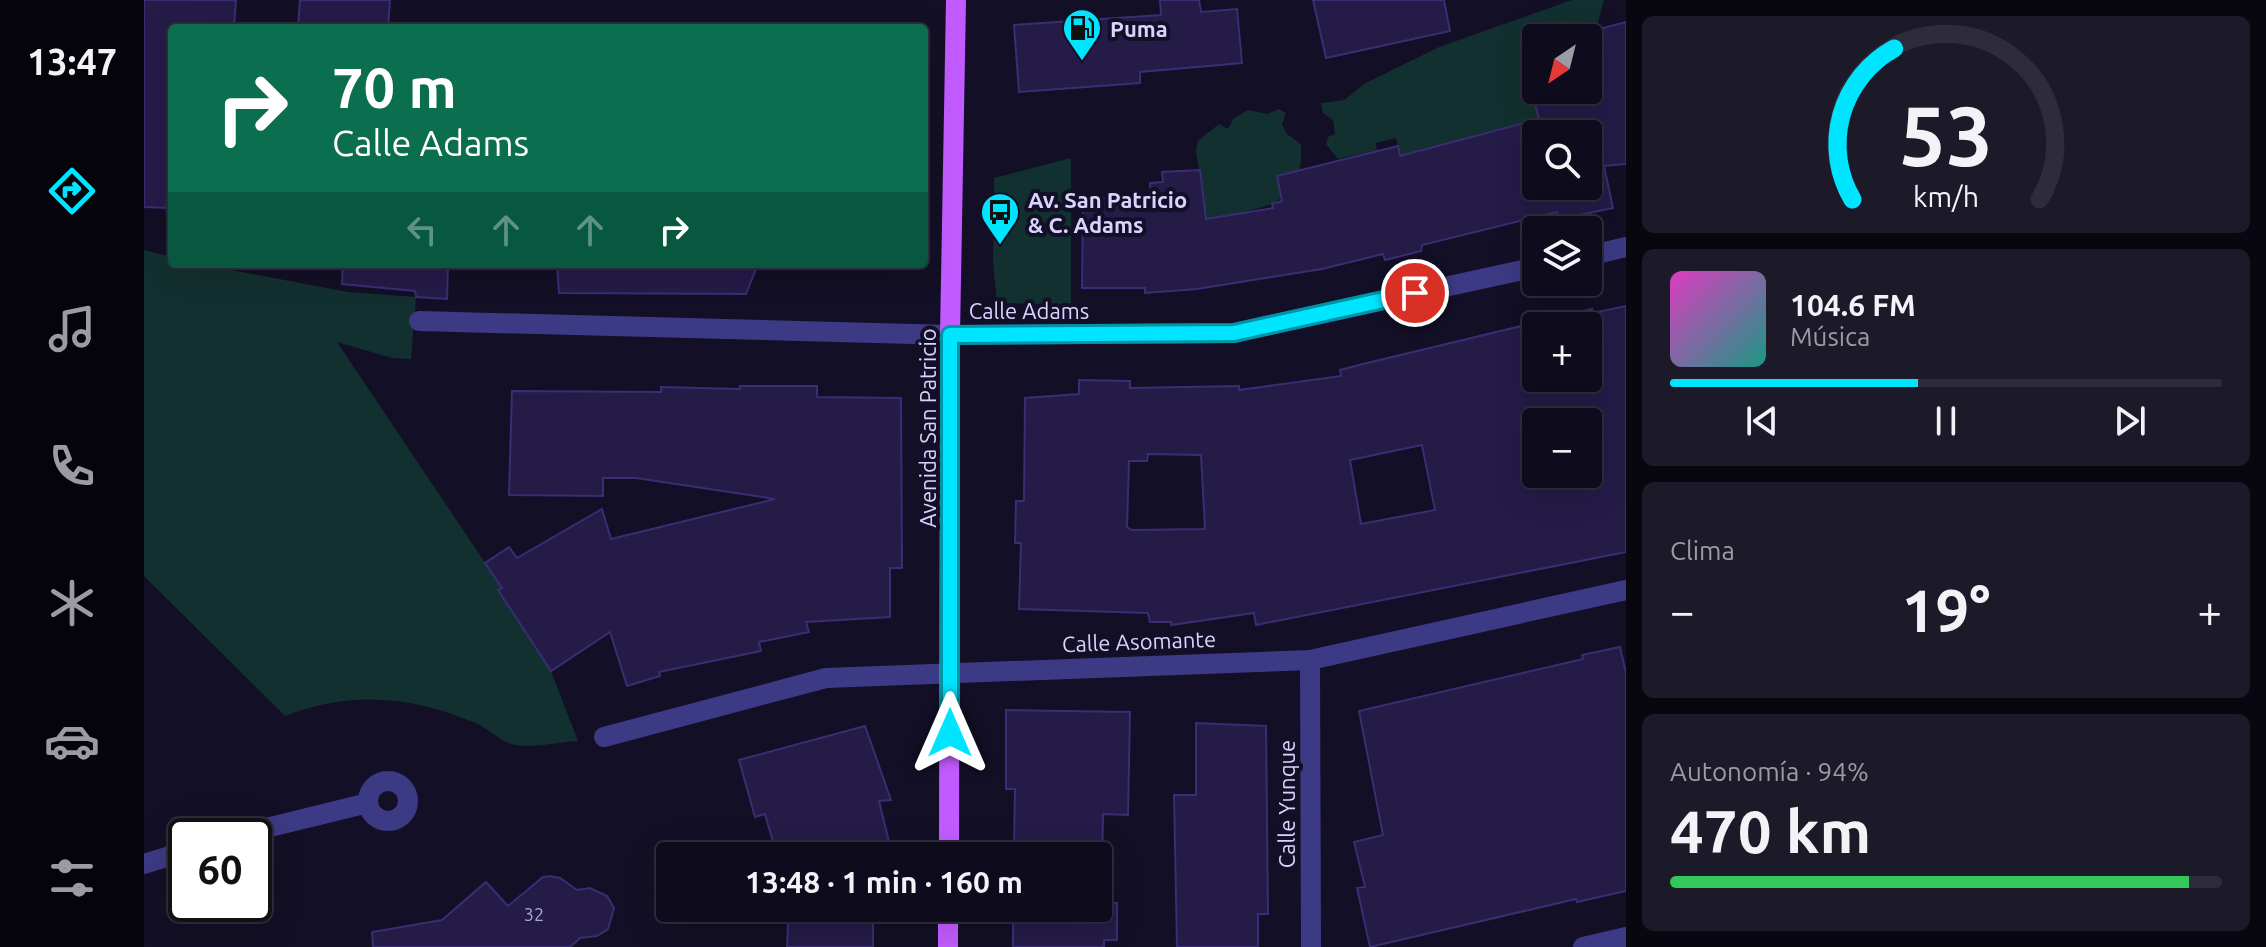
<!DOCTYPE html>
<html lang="es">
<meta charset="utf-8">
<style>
:root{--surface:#0e0b1c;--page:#1c1929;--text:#f1f3f6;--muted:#9b9ba3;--line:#2e2b3b;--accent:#00e5ff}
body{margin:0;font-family:Ubuntu,sans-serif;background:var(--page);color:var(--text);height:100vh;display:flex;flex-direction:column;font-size:30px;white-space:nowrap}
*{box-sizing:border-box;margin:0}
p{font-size:26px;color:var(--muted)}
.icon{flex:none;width:44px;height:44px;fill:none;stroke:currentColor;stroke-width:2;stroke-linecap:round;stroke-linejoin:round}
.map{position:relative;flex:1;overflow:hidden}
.details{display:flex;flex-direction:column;gap:16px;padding:16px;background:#08060f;width:640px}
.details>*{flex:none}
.guide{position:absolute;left:24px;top:24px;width:760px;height:244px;border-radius:8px;box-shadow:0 8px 32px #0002,0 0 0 2px var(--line);background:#0b6e4f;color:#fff;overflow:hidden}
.needle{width:52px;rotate:215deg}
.controls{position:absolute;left:1378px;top:24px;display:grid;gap:16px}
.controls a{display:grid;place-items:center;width:80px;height:80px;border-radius:8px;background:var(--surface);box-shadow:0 8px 32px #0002,0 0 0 2px var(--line);font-size:40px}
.speed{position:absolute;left:24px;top:818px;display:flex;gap:16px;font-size:40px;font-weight:700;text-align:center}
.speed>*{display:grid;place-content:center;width:104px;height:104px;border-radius:50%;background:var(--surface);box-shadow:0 8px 32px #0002,0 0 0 2px var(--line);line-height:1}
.speed .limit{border:4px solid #111;border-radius:12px;background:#fff;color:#111}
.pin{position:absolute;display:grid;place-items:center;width:68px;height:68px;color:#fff;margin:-34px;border:4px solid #fff;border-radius:50%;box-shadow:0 2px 8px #0007}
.me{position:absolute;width:88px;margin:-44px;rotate:0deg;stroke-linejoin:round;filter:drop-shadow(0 0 6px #0008)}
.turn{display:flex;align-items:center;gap:28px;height:168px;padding:0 32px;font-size:36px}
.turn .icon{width:104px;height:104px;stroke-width:2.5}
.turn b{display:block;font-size:56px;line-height:68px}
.lanes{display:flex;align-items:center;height:76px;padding:0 32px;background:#0003;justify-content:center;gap:40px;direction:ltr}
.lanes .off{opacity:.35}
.big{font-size:60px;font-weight:700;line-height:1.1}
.details .tile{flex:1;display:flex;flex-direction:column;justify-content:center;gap:12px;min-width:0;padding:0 28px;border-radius:12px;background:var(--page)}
.details .dial{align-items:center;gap:0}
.dial svg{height:208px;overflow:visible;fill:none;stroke:var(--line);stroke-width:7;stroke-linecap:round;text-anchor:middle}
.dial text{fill:var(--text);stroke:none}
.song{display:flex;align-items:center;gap:24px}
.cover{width:96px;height:96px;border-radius:12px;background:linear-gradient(135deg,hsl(310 70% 55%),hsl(170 70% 35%))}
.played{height:8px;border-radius:4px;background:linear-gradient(90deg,var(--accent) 45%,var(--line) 45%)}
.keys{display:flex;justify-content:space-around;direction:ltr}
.heat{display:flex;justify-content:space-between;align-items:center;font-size:44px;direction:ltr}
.charge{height:12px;border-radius:6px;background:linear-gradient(90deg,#34c759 94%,var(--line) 0)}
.trip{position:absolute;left:512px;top:842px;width:456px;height:80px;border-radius:8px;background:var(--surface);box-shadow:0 8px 32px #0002,0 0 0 2px var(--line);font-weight:700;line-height:80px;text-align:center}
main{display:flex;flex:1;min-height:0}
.dock{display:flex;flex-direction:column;width:144px;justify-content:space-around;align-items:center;background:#06040b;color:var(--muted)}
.dock .icon{width:56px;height:56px}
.dock .selected{color:var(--accent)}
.dock b{font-size:36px;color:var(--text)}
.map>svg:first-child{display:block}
.green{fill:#12302f}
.building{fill:#241b47;stroke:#3b2d73;stroke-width:2;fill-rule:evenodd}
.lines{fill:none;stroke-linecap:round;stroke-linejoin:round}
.minor{stroke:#3d3a85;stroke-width:20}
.major{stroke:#c25bff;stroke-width:20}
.route-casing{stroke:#0095a6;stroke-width:20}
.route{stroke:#00e5ff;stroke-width:14}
.labels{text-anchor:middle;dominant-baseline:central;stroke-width:8;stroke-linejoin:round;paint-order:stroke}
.number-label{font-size:18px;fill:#aca6d1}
.poi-label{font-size:22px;font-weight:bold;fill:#d9d4ff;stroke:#130f26;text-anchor:start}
.street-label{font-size:22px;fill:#d9d4ff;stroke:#130f26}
</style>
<main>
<nav class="dock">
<b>13:47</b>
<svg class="icon selected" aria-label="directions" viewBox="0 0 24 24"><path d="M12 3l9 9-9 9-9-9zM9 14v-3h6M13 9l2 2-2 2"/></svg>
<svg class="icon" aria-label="music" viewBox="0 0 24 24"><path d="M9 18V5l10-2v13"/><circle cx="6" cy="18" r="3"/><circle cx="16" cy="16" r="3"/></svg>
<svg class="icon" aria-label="phone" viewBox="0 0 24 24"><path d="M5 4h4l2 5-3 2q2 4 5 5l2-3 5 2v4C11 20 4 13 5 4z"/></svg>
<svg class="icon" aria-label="climate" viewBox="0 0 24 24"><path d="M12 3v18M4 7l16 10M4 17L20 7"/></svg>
<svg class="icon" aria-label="car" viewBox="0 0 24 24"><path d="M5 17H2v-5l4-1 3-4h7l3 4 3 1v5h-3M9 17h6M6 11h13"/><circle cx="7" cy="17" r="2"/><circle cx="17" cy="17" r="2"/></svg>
<svg class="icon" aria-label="filters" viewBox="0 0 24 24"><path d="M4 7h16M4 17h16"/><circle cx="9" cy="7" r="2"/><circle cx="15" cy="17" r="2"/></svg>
</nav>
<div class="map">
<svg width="1482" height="947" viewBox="0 0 1482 947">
<rect width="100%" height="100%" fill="#130f26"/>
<!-- green -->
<g class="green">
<polygon points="1428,0 1460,0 1453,26 1458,34 1444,38 1392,38 1389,98 1416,109 1387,121 1330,135 1261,174 1252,138 1232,143 1233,150 1194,159 1182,144 1185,136 1191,134 1189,120 1179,113 1177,103 1200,100 1220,84 1295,47"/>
<path d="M 1135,109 L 1142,113 L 1138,124 L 1143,134 L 1157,144 C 1161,215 1109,205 1062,221 L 1052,150 L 1054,141 L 1075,124 L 1084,129 L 1090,118 L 1104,110 L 1123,114 Z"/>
<polygon points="927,158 927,305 853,303 849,263 850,178"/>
<path d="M 0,250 L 28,257 L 28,264 L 55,264 L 204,292 L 272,297 L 267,359 L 248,358 L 193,342 L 358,588 L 407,671 L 434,741 C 415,742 391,748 372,745 C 359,744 346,730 334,724 C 268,696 208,690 141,716 L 0,576 Z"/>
</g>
<!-- building -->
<g class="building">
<polygon points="0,0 92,0 90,28 28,28 28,153 22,208 0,207"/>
<polygon points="156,0 246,0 244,28 154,28"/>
<polygon points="1016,0 1055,0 1057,12 1093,9 1098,63 996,72 996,83 875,92 870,25 1017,15"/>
<polygon points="1169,0 1300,0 1306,31 1182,58"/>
<path d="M 1482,22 L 1482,164 L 1460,166 L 1469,208 L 1431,216 L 1414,216 L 1413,212 L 1278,245 L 1277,251 L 1241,260 L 1239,254 L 1178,269 L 1053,289 L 1001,293 L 1001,288 L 938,288 L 939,198 L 1007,199 L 1006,183 L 1019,182 L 1018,172 L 1056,170 L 1062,219 L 1129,208 L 1128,204 L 1138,201 L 1133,176 L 1254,146 L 1256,156 L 1395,119 L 1377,50 L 1392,46 L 1392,90 L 1444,90 L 1444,38 L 1421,38 ZM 1392,134 L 1444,134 L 1444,186 L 1392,186 Z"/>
<polygon points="199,264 304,264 303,299 272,297 271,291 198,284"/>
<polygon points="413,264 614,264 602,294 415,293"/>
<path d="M 1482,306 L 1482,552 L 1112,625 L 1110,613 L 1027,625 L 1027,622 L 1006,622 L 1004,613 L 875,609 L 877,543 L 871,543 L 872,501 L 880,501 L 881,398 L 935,394 L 935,380 L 986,381 L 986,388 L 1095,386 L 1095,390 L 1197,376 L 1196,370 L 1219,364 L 1448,309 L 1449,313 ZM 1392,326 L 1444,326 L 1444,378 L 1392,378 ZM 1392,422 L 1444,422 L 1444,474 L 1392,474 ZM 1278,445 L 1291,510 L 1217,524 L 1206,460 ZM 1004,454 L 1057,455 L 1061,529 L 988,530 L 983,527 L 985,461 L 1003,461 Z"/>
<polygon points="596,386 673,386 673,397 757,398 758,568 746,568 746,617 662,622 665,632 615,642 617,651 515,672 516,676 483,686 466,632 407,671 354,590 358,588 341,563 365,547 373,558 458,509 467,539 631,499 492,478 459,478 459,496 365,495 368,391 517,392 517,387 596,389"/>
<polygon points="1476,647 1482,673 1482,891 1433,902 1432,899 1226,947 1213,888 1221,887 1210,842 1239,835 1215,711 1439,659 1438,655"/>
<polygon points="862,710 986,712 984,815 959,814 958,870 961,870 961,883 969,883 969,903 973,903 973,940 960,940 960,947 869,947 869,914 877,914 877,908 954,908 954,856 930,856 930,849 870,848 871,789 862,789"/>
<polygon points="1052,723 1122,726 1124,914 1114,914 1114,947 1033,947 1030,795 1052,795"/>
<polygon points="721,726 747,800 735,801 748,854 633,856 621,814 611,817 595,760"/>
<polygon points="406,876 416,878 433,890 446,888 463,896 470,908 464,929 453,936 436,938 426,947 229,947 228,932 298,920 342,882 364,906 399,877"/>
<polygon points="645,908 729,908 729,947 643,947"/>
</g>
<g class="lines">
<!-- minor -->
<g class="minor">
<polyline points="1444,256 1482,247"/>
<polyline points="275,321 806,335 1090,333 1392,267"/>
<polyline points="1166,660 1167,947"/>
<polyline points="460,737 682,678 1166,660 1482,590"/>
<circle cx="244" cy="801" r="20"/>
<polyline points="90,836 224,803"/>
<polyline points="0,864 42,851"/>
<polyline points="1439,947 1482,937"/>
</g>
<!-- major -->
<g class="major">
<polyline points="805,856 806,335 812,0"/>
<polyline points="804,947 804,908"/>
</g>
</g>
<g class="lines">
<defs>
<polyline id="route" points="806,733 806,335 1090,333 1271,293"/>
</defs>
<!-- route casing -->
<use href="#route" class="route-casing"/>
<!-- route -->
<use href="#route" class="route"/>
</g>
<!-- icons -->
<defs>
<symbol id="fuel-pin" viewBox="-11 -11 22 30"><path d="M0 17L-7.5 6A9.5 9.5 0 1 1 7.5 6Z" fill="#00e5ff" stroke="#130f26"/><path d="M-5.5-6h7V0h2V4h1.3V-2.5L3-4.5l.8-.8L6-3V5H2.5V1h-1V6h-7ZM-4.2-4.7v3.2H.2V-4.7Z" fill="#111"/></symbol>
<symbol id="bus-pin" viewBox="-11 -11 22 30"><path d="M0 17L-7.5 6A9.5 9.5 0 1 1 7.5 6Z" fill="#00e5ff" stroke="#130f26"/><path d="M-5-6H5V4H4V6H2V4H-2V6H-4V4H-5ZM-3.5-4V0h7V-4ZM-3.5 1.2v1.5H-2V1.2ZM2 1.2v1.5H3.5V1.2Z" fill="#111"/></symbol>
</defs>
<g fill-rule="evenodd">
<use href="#fuel-pin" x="916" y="6" width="44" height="60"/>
<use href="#bus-pin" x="834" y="190" width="44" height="60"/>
</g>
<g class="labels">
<!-- number labels -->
<g class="number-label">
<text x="390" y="914">32</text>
</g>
<!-- poi labels -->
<g class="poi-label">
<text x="966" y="28">Puma</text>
<text x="884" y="199">Av. San Patricio<tspan x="884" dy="25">&amp; C. Adams</tspan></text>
</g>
<!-- street labels -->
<g class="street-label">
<text x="885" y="310">Calle Adams</text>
<text transform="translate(783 428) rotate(-90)">Avenida San Patricio</text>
<text transform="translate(995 641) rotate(-2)">Calle Asomante</text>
<text transform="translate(1142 804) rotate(-90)">Calle Yunque</text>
</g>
</g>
</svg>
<div class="controls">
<a><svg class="needle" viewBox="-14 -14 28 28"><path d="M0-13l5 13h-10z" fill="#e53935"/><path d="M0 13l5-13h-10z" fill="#9b9ba3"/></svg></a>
<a><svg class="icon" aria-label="search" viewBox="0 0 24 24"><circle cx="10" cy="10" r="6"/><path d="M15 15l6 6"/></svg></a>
<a><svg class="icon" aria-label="layers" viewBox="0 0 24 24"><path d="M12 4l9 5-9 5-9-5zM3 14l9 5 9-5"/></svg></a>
<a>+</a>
<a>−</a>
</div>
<div class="speed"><div class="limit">60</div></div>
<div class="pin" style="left:1271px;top:293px;background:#d93025"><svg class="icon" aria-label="arrive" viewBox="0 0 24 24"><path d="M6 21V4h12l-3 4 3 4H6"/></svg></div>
<svg class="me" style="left:806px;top:733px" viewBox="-20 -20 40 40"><path d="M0-17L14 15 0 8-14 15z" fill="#00e5ff" stroke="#fff" stroke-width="4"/></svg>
<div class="trip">13:48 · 1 min · 160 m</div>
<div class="guide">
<div class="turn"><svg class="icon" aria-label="right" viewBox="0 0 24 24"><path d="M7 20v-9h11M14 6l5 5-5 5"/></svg><div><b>70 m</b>Calle Adams</div></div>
<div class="lanes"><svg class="icon off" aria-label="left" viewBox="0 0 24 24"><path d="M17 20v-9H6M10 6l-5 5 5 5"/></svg><svg class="icon off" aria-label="ahead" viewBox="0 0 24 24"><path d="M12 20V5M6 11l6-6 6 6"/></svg><svg class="icon off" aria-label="ahead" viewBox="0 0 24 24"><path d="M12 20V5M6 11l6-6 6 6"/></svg><svg class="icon" aria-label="right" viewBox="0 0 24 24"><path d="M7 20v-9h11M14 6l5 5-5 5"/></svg></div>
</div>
</div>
<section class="details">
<div class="tile dial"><svg viewBox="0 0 100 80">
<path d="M14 69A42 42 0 1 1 86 69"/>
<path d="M14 69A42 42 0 0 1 30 11" stroke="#00e5ff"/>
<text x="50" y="56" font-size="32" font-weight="700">53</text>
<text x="50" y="72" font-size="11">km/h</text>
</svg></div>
<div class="tile">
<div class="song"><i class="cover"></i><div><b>104.6 FM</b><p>Música</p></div></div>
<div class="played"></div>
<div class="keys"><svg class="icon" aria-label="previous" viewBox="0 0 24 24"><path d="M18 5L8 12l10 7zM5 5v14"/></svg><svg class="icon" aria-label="pause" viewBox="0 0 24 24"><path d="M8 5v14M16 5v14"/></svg><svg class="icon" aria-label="next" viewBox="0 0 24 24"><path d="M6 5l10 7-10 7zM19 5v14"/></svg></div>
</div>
<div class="tile"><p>Clima</p>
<div class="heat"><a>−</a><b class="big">19°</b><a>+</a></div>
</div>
<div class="tile"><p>Autonomía · 94%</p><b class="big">470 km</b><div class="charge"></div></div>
</section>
</main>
